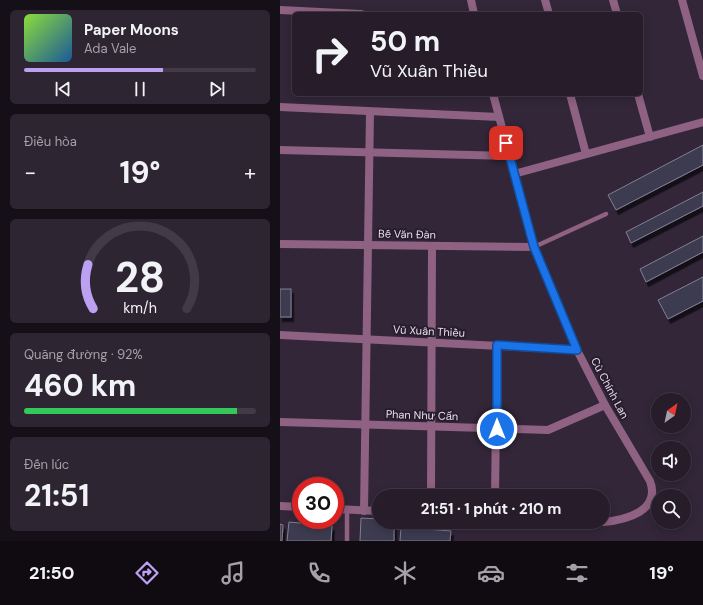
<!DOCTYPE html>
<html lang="vi">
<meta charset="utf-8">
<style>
:root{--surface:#261c2a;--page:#2e2532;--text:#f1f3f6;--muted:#a4a1a8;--line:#423a47;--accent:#bca0f2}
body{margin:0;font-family:"DM Sans",sans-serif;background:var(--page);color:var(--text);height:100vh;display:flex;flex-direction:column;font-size:15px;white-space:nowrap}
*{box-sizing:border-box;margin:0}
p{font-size:13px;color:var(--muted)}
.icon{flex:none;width:22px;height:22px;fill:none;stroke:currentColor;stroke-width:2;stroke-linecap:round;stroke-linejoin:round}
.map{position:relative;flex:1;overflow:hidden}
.side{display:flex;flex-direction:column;gap:10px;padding:10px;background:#150f17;width:280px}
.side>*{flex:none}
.hud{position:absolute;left:12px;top:12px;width:351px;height:84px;border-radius:6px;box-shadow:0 2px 10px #0003,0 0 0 1px var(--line);background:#261c2a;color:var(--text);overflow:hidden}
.needle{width:26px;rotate:33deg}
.controls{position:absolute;left:371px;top:393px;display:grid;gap:8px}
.controls a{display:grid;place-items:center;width:40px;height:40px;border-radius:50%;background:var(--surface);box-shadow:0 2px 10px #0003,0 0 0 1px var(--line);font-size:20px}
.speed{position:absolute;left:12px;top:477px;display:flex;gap:8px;font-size:20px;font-weight:700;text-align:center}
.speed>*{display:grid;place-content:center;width:52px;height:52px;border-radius:50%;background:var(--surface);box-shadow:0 2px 10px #0003,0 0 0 1px var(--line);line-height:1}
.speed .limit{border:6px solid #d22;background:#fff;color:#111}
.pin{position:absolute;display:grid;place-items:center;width:34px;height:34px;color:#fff;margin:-17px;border-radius:8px;box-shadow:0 2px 6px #0006}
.me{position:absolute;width:44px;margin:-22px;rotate:0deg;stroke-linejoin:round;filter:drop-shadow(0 0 3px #0008)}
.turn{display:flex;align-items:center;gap:14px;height:84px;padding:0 12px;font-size:18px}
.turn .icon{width:52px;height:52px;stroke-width:2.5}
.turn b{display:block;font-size:28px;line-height:34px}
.big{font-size:30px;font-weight:700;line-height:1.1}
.side .widget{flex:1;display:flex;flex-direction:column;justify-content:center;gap:6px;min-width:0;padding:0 14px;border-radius:6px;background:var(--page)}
.side .dial{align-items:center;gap:0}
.dial svg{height:104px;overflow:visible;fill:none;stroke:var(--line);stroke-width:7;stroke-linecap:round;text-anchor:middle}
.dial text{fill:var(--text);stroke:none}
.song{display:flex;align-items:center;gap:12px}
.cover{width:48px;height:48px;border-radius:6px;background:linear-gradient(135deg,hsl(90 70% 55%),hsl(210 70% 35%))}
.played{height:4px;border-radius:2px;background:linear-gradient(90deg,var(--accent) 60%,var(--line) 60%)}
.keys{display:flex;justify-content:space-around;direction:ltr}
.heat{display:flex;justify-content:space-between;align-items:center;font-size:22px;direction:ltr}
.charge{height:6px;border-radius:3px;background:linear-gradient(90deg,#34c759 92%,var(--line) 0)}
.trip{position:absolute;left:92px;top:489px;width:238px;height:40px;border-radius:20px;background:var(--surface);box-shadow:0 2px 10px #0003,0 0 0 1px var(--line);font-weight:700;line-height:40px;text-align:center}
.dock{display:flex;height:64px;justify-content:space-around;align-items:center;background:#0f0b11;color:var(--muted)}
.dock .icon{width:28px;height:28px}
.dock .current{color:var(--accent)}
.dock b{font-size:18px;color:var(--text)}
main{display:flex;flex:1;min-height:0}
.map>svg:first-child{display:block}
.building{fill:#3e3a4f;stroke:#827f96;filter:url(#shadow)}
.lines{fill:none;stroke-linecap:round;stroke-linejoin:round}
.lane{stroke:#8f6182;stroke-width:4.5}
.street{stroke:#8f6182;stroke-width:8}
.route-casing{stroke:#114b97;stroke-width:10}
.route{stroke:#1a73e8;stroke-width:7}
.labels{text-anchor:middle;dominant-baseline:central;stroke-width:4;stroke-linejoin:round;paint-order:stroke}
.street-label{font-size:11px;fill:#e6deea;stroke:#281c2e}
</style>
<main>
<section class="side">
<div class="widget">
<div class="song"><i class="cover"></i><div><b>Paper Moons</b><p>Ada Vale</p></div></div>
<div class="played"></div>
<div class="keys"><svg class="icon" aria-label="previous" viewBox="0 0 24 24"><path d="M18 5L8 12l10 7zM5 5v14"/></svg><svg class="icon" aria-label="pause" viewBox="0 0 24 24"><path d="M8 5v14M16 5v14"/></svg><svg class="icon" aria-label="next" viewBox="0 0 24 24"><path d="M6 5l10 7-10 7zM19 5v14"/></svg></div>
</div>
<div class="widget"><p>Điều hòa</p>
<div class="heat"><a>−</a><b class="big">19°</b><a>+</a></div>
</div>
<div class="widget dial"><svg viewBox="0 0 100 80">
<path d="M14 69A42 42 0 1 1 86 69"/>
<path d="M14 69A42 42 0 0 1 10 35" stroke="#bca0f2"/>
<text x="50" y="56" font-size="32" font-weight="700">28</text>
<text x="50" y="72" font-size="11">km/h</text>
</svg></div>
<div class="widget"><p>Quãng đường · 92%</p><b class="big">460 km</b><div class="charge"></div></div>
<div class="widget"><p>Đến lúc</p><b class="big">21:51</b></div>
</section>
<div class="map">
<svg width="423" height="541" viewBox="0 0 423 541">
<defs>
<filter id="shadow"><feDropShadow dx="2.5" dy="4.5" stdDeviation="0" flood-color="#0009"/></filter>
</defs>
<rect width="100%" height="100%" fill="#322638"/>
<!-- building -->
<g class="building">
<polygon points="423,145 423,165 336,210 328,195"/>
<polygon points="423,192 423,206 351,243 346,232"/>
<polygon points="423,236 423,252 366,282 360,269"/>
<polygon points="423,277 423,301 388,319 378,300"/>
<rect x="0" y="289" width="11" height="28"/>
<polygon points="81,518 99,519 99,522 114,522 114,541 80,541"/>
<polygon points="9,522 52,526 51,541 7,541"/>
<polygon points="0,524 3,525 2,541 0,541"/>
<polygon points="121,527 171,531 170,541 120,541"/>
</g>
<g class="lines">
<!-- lane -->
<g class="lane">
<polyline points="254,247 326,214"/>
<polyline points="67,541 67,510"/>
</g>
<!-- street -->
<g class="street">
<polyline points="191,0 194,14"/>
<polyline points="265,0 269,14"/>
<polyline points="333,0 337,14"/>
<polyline points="402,0 423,76"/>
<polyline points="0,10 81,14"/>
<path d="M 213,94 L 254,247 L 297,350 L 325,405 L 370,481 C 381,511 346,520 323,522"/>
<polyline points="290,94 306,154"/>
<polyline points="358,94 370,137"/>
<polyline points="0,107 219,117"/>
<polyline points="0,150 229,156"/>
<polyline points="234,174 423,122"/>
<polyline points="0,244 254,247"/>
<polyline points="0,335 297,350"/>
<polyline points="0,422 268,430 325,405"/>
<polyline points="151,496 152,246"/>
<polyline points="215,496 217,345"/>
<polyline points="0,506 21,507"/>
<polyline points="55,509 99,511"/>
<polyline points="84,511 90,112"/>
<polyline points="312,522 322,522"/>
</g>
</g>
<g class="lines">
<defs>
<polyline id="route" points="217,429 217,345 297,350 254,247 226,143"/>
</defs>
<!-- route casing -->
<use href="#route" class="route-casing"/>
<!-- route -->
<use href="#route" class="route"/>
</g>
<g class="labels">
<!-- street labels -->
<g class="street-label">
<text transform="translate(127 234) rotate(1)">Bế Văn Đàn</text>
<text transform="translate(149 331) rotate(3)">Vũ Xuân Thiều</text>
<text transform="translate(330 388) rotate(62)">Cù Chính Lan</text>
<text transform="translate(142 415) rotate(2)">Phan Như Cẩn</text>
</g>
</g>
</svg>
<div class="controls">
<a><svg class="needle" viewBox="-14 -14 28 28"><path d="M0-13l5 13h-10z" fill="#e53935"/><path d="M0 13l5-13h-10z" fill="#a4a1a8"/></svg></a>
<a><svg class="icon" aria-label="sound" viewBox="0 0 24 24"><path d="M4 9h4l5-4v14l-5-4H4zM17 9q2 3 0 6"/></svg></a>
<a><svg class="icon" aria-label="search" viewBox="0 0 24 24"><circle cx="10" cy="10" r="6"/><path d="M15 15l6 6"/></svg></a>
</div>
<div class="speed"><div class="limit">30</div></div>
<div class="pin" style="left:226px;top:143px;background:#d93025"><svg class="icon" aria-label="arrive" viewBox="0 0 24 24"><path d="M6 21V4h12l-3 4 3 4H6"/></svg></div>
<svg class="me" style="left:217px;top:429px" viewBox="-20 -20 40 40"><circle r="17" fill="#1a73e8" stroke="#fff" stroke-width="3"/><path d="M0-11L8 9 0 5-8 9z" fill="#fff"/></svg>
<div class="trip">21:51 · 1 phút · 210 m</div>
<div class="hud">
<div class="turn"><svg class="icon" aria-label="right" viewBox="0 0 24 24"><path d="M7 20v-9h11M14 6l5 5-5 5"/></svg><div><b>50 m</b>Vũ Xuân Thiều</div></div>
</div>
</div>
</main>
<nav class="dock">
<b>21:50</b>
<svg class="icon current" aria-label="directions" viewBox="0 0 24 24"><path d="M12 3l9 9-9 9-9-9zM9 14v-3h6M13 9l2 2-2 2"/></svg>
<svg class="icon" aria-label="music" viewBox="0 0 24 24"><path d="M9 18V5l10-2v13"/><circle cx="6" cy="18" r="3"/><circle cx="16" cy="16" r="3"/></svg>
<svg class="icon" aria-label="phone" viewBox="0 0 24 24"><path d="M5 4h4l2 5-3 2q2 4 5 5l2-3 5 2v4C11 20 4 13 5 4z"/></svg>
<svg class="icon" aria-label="climate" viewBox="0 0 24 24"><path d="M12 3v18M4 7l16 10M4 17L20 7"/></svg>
<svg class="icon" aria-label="car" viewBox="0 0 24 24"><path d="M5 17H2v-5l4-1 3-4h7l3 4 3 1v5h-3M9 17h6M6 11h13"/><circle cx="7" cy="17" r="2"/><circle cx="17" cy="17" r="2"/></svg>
<svg class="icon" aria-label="filters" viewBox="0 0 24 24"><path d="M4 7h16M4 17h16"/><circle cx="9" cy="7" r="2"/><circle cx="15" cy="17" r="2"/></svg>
<b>19°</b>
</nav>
